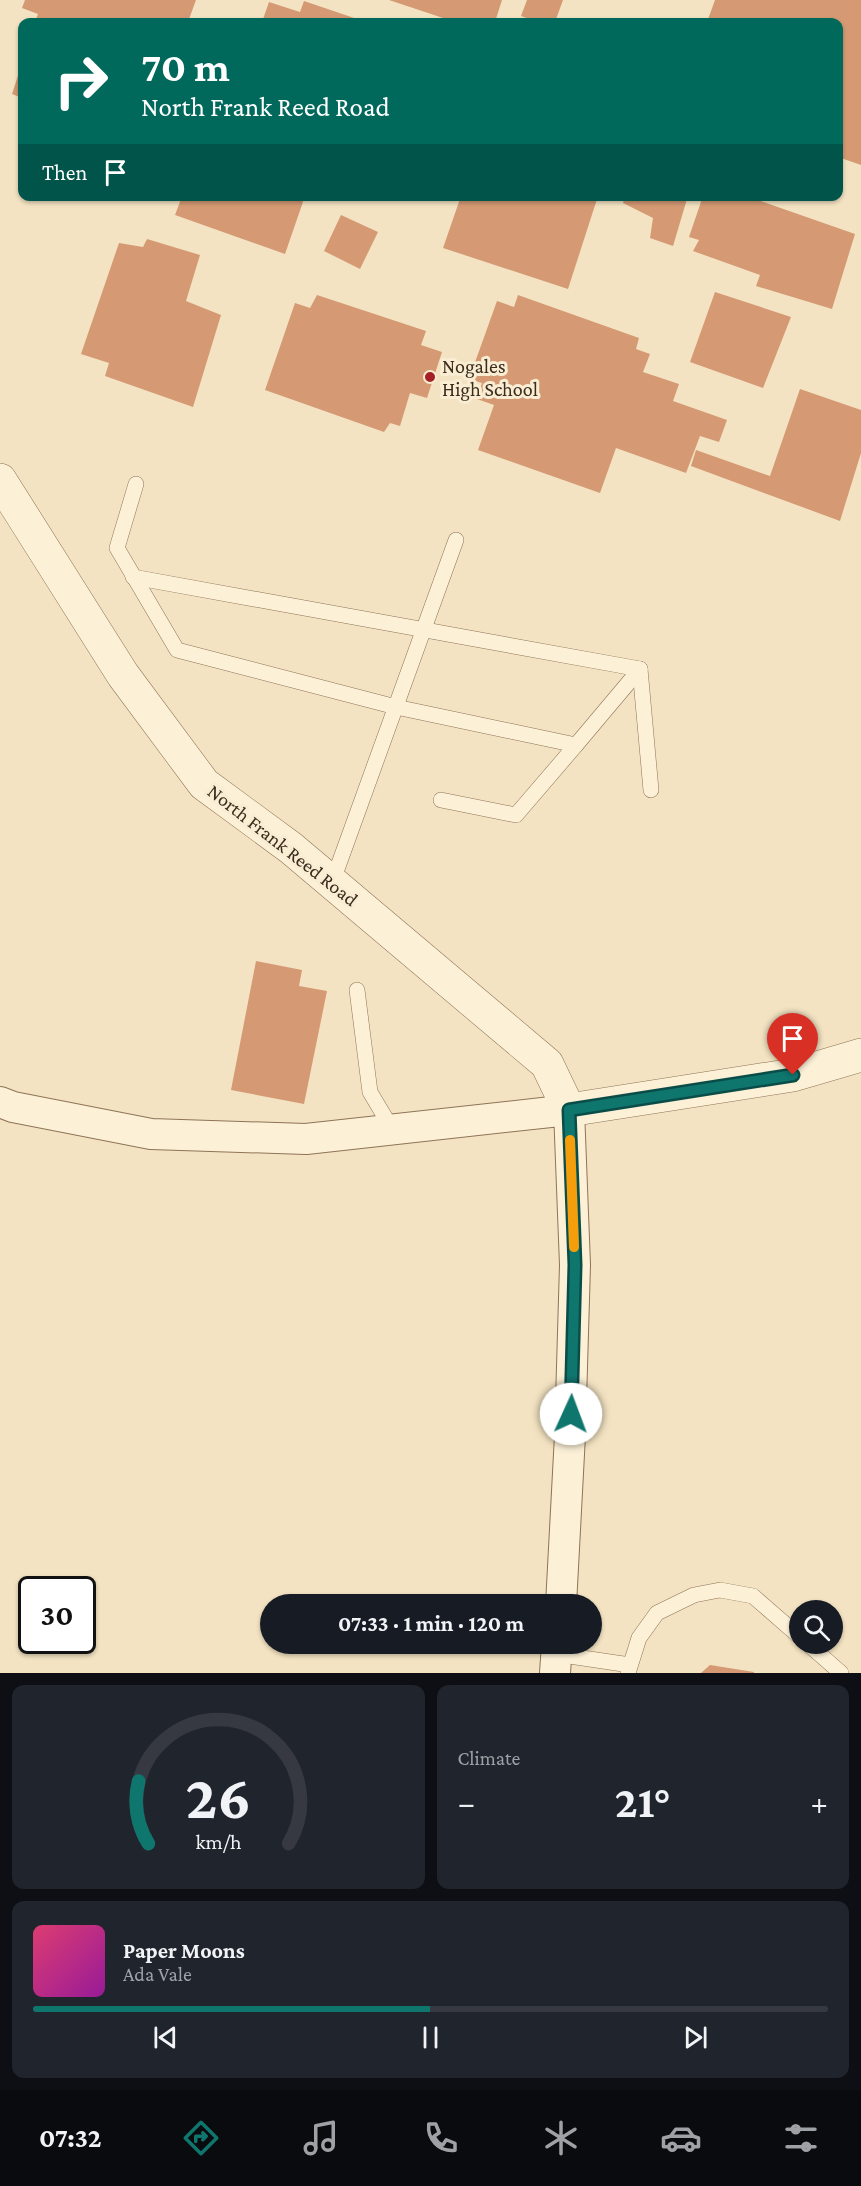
<!DOCTYPE html>
<meta charset="utf-8">
<style>
:root{--surface:#171b24;--page:#20242c;--text:#f1f3f6;--muted:#9ea1a6;--line:#363941;--accent:#0f766e}
body{margin:0;font-family:"Crimson Pro",serif;background:var(--page);color:var(--text);height:100vh;display:flex;flex-direction:column;font-size:22px;white-space:nowrap}
*{box-sizing:border-box;margin:0}
p{font-size:20px;color:var(--muted)}
.icon{flex:none;width:33px;height:33px;fill:none;stroke:currentColor;stroke-width:2;stroke-linecap:round;stroke-linejoin:round}
.map{position:relative;height:1673px;overflow:hidden}
.sheet{display:flex;flex-direction:column;gap:12px;padding:12px;background:#0d0f14;flex:1}
.sheet>*{flex:none}
.guide{position:absolute;left:18px;top:18px;width:825px;height:183px;border-radius:12px;box-shadow:0 2px 4px #0004;background:#00695c;color:#fff;overflow:hidden}
.fabs{position:absolute;left:789px;top:1600px;display:grid;gap:12px}
.fabs a{display:grid;place-items:center;width:54px;height:54px;border-radius:50%;background:var(--surface);box-shadow:0 2px 4px #0004;font-size:30px}
.speed{position:absolute;left:18px;top:1576px;display:flex;gap:12px;font-size:30px;font-weight:700;text-align:center}
.speed>*{display:grid;place-content:center;width:78px;height:78px;border-radius:50%;background:var(--surface);box-shadow:0 2px 4px #0004;line-height:1}
.speed .limit{border:3px solid #111;border-radius:9px;background:#fff;color:#111}
.pin{position:absolute;display:grid;place-items:center;width:51px;height:51px;color:#fff;margin:-62px -26px;border-radius:50% 50% 50% 0;rotate:-45deg;box-shadow:0 0 6px #0007}
.pin .icon{rotate:45deg}
.me{position:absolute;width:66px;margin:-33px;rotate:2deg;stroke-linejoin:round;filter:drop-shadow(0 0 4px #0008)}
.turn{display:flex;align-items:center;gap:21px;height:126px;padding:0 24px;font-size:27px}
.turn .icon{width:78px;height:78px;stroke-width:2.5}
.turn b{display:block;font-size:42px;line-height:51px}
.then{display:flex;align-items:center;height:57px;padding:0 24px;background:#0003;gap:12px;font-size:22px}
.big{font-size:45px;font-weight:700;line-height:1.1}
.sheet .tile{flex:1;display:flex;flex-direction:column;justify-content:center;gap:9px;min-width:0;padding:0 21px;border-radius:12px;background:var(--page)}
.sheet .dial{align-items:center;gap:0}
.dial svg{height:156px;overflow:visible;fill:none;stroke:var(--line);stroke-width:7;stroke-linecap:round;text-anchor:middle}
.dial text{fill:var(--text);stroke:none}
.song{display:flex;align-items:center;gap:18px}
.cover{width:72px;height:72px;border-radius:9px;background:linear-gradient(135deg,hsl(340 70% 55%),hsl(300 70% 35%))}
.played{height:6px;border-radius:3px;background:linear-gradient(90deg,var(--accent) 50%,var(--line) 50%)}
.keys{display:flex;justify-content:space-around;direction:ltr}
.heat{display:flex;justify-content:space-between;align-items:center;font-size:33px;direction:ltr}
.sheet .tiles{flex:1;display:grid;gap:12px;grid-template-columns:1fr 1fr}
.tile:last-child{grid-column:span 2}
.trip{position:absolute;left:260px;top:1594px;width:342px;height:60px;border-radius:30px;background:var(--surface);box-shadow:0 2px 4px #0004;font-weight:700;line-height:60px;text-align:center}
.tabs{display:flex;height:96px;justify-content:space-around;align-items:center;background:#090b0e;color:var(--muted)}
.tabs .icon{width:42px;height:42px}
.tabs .active{color:var(--accent)}
.tabs b{font-size:27px;color:var(--text)}
.map>svg:first-child{display:block}
.building{fill:#d59a74}
.lines{fill:none;stroke-linecap:round;stroke-linejoin:round}
.service-casing{stroke:#8f7357;stroke-width:16}
.minor-casing{stroke:#8f7357;stroke-width:32}
.tertiary-casing{stroke:#8f7357;stroke-width:34}
.service{stroke:#fcf0d7;stroke-width:15}
.minor{stroke:#fcf0d7;stroke-width:30}
.tertiary{stroke:#fcf0d7;stroke-width:33}
.route-casing{stroke:#0a4d48;stroke-width:15}
.route{stroke:#0f766e;stroke-width:10}
.slow{stroke:#f59e0b;stroke-width:10}
.poi-dot{fill:#a52024;stroke:#f9edd3;stroke-width:2}
.labels{text-anchor:middle;dominant-baseline:central;stroke-width:6;stroke-linejoin:round;paint-order:stroke}
.poi-label{font-size:20px;fill:#3d2c1d;stroke:#f9edd3;text-anchor:start}
.street-label{font-size:20px;fill:#3d2c1d;stroke:#f9edd3}
</style>
<div class="map">
<svg width="861" height="1673" viewBox="0 0 861 1673">
<rect width="100%" height="100%" fill="#f3e3c2"/>
<!-- building -->
<g class="building">
<polygon points="25,0 196,0 188,22 35,22 38,14 22,8"/>
<polygon points="389,0 502,0 495,22 455,22"/>
<polygon points="527,0 563,0 555,22 538,22 521,16"/>
<polygon points="715,0 861,0 861,165 838,157 838,22 707,22"/>
<polygon points="304,1 366,22 262,22 269,2 300,12"/>
<polygon points="22,63 22,98 12,94"/>
<polygon points="175,196 305,196 285,254 175,215 181,199"/>
<polygon points="461,196 598,196 568,289 443,248"/>
<polygon points="625,196 677,196 687,199 673,246 650,238 653,218 623,203"/>
<polygon points="703,196 746,196 855,234 832,309 756,286 760,275 693,251 699,240 689,237"/>
<polygon points="341,215 378,232 360,269 324,251"/>
<polygon points="147,239 200,255 186,301 221,315 193,407 105,376 109,363 81,354 119,243 143,247"/>
<polygon points="715,292 791,317 763,388 690,362"/>
<polygon points="317,295 426,331 421,345 442,352 427,398 410,393 400,426 390,423 384,432 265,390 295,303 310,308"/>
<polygon points="518,295 639,338 636,349 650,354 643,372 679,384 673,401 727,420 719,442 700,436 686,473 616,448 600,493 478,450 494,405 477,399 482,383 469,379 497,301 514,307"/>
<polygon points="800,389 861,410 861,453 840,521 691,466 696,450 770,476"/>
<polygon points="256,961 302,970 299,986 327,991 304,1104 231,1090"/>
<polygon points="710,1665 754,1672 754,1673 701,1673"/>
</g>
<g class="lines">
<defs>
<g id="service">
<polyline points="136,484 117,548 177,650 396,707 576,745 516,815 441,800"/>
<polyline points="133,577 640,669 576,745"/>
<polyline points="640,669 651,790"/>
<polyline points="332,883 456,540"/>
<polyline points="357,990 370,1092 392,1129"/>
<polyline points="808,1644 841,1673"/>
<polyline points="556,1654 630,1665"/>
<polyline points="628,1673 639,1638 657,1613 694,1595 720,1590 753,1596 800,1637"/>
</g>
<g id="minor">
<polyline points="0,1102 13,1107 151,1134 306,1139 569,1110 575,1265 570,1435 561,1605"/>
<polyline points="555,1673 557,1644"/>
</g>
<polyline id="tertiary" points="0,480 123,675 204,784 291,848 547,1064 569,1110 793,1075 861,1055"/>
</defs>
<!-- service casing -->
<use href="#service" class="service-casing"/>
<!-- minor casing -->
<use href="#minor" class="minor-casing"/>
<!-- tertiary casing -->
<use href="#tertiary" class="tertiary-casing"/>
<!-- service -->
<use href="#service" class="service"/>
<!-- minor -->
<use href="#minor" class="minor"/>
<!-- tertiary -->
<use href="#tertiary" class="tertiary"/>
</g>
<g class="lines">
<defs>
<polyline id="route" points="571,1414 575,1265 569,1110 793,1075"/>
</defs>
<!-- route casing -->
<use href="#route" class="route-casing"/>
<!-- route -->
<use href="#route" class="route"/>
<!-- slow -->
<polyline class="slow" points="570,1140 574,1247"/>
</g>
<!-- markers -->
<circle class="poi-dot" cx="430" cy="377" r="6"/>
<g class="labels">
<!-- poi labels -->
<g class="poi-label">
<text x="442" y="366">Nogales<tspan x="442" dy="23">High School</tspan></text>
</g>
<!-- street labels -->
<g class="street-label">
<text transform="translate(283 845) rotate(38)">North Frank Reed Road</text>
</g>
</g>
</svg>
<div class="fabs">
<a><svg class="icon" aria-label="search" viewBox="0 0 24 24"><circle cx="10" cy="10" r="6"/><path d="M15 15l6 6"/></svg></a>
</div>
<div class="speed"><div class="limit">30</div></div>
<div class="pin" style="left:793px;top:1075px;background:#d93025"><svg class="icon" aria-label="arrive" viewBox="0 0 24 24"><path d="M6 21V4h12l-3 4 3 4H6"/></svg></div>
<svg class="me" style="left:571px;top:1414px" viewBox="-20 -20 40 40"><circle r="19" fill="#fff"/><path d="M0-13L10 11 0 6-10 11z" fill="#0f766e"/></svg>
<div class="trip">07:33 · 1 min · 120 m</div>
<div class="guide">
<div class="turn"><svg class="icon" aria-label="right" viewBox="0 0 24 24"><path d="M7 20v-9h11M14 6l5 5-5 5"/></svg><div><b>70 m</b>North Frank Reed Road</div></div>
<div class="then">Then<svg class="icon" aria-label="arrive" viewBox="0 0 24 24"><path d="M6 21V4h12l-3 4 3 4H6"/></svg></div>
</div>
</div>
<section class="sheet">
<div class="tiles">
<div class="tile dial"><svg viewBox="0 0 100 80">
<path d="M14 69A42 42 0 1 1 86 69"/>
<path d="M14 69A42 42 0 0 1 9 37" stroke="#0f766e"/>
<text x="50" y="56" font-size="32" font-weight="700">26</text>
<text x="50" y="72" font-size="11">km/h</text>
</svg></div>
<div class="tile"><p>Climate</p>
<div class="heat"><a>−</a><b class="big">21°</b><a>+</a></div>
</div>
<div class="tile">
<div class="song"><i class="cover"></i><div><b>Paper Moons</b><p>Ada Vale</p></div></div>
<div class="played"></div>
<div class="keys"><svg class="icon" aria-label="previous" viewBox="0 0 24 24"><path d="M18 5L8 12l10 7zM5 5v14"/></svg><svg class="icon" aria-label="pause" viewBox="0 0 24 24"><path d="M8 5v14M16 5v14"/></svg><svg class="icon" aria-label="next" viewBox="0 0 24 24"><path d="M6 5l10 7-10 7zM19 5v14"/></svg></div>
</div>
</div>
</section>
<nav class="tabs">
<b>07:32</b>
<svg class="icon active" aria-label="directions" viewBox="0 0 24 24"><path d="M12 3l9 9-9 9-9-9zM9 14v-3h6M13 9l2 2-2 2"/></svg>
<svg class="icon" aria-label="music" viewBox="0 0 24 24"><path d="M9 18V5l10-2v13"/><circle cx="6" cy="18" r="3"/><circle cx="16" cy="16" r="3"/></svg>
<svg class="icon" aria-label="phone" viewBox="0 0 24 24"><path d="M5 4h4l2 5-3 2q2 4 5 5l2-3 5 2v4C11 20 4 13 5 4z"/></svg>
<svg class="icon" aria-label="climate" viewBox="0 0 24 24"><path d="M12 3v18M4 7l16 10M4 17L20 7"/></svg>
<svg class="icon" aria-label="car" viewBox="0 0 24 24"><path d="M5 17H2v-5l4-1 3-4h7l3 4 3 1v5h-3M9 17h6M6 11h13"/><circle cx="7" cy="17" r="2"/><circle cx="17" cy="17" r="2"/></svg>
<svg class="icon" aria-label="filters" viewBox="0 0 24 24"><path d="M4 7h16M4 17h16"/><circle cx="9" cy="7" r="2"/><circle cx="15" cy="17" r="2"/></svg>
</nav>
